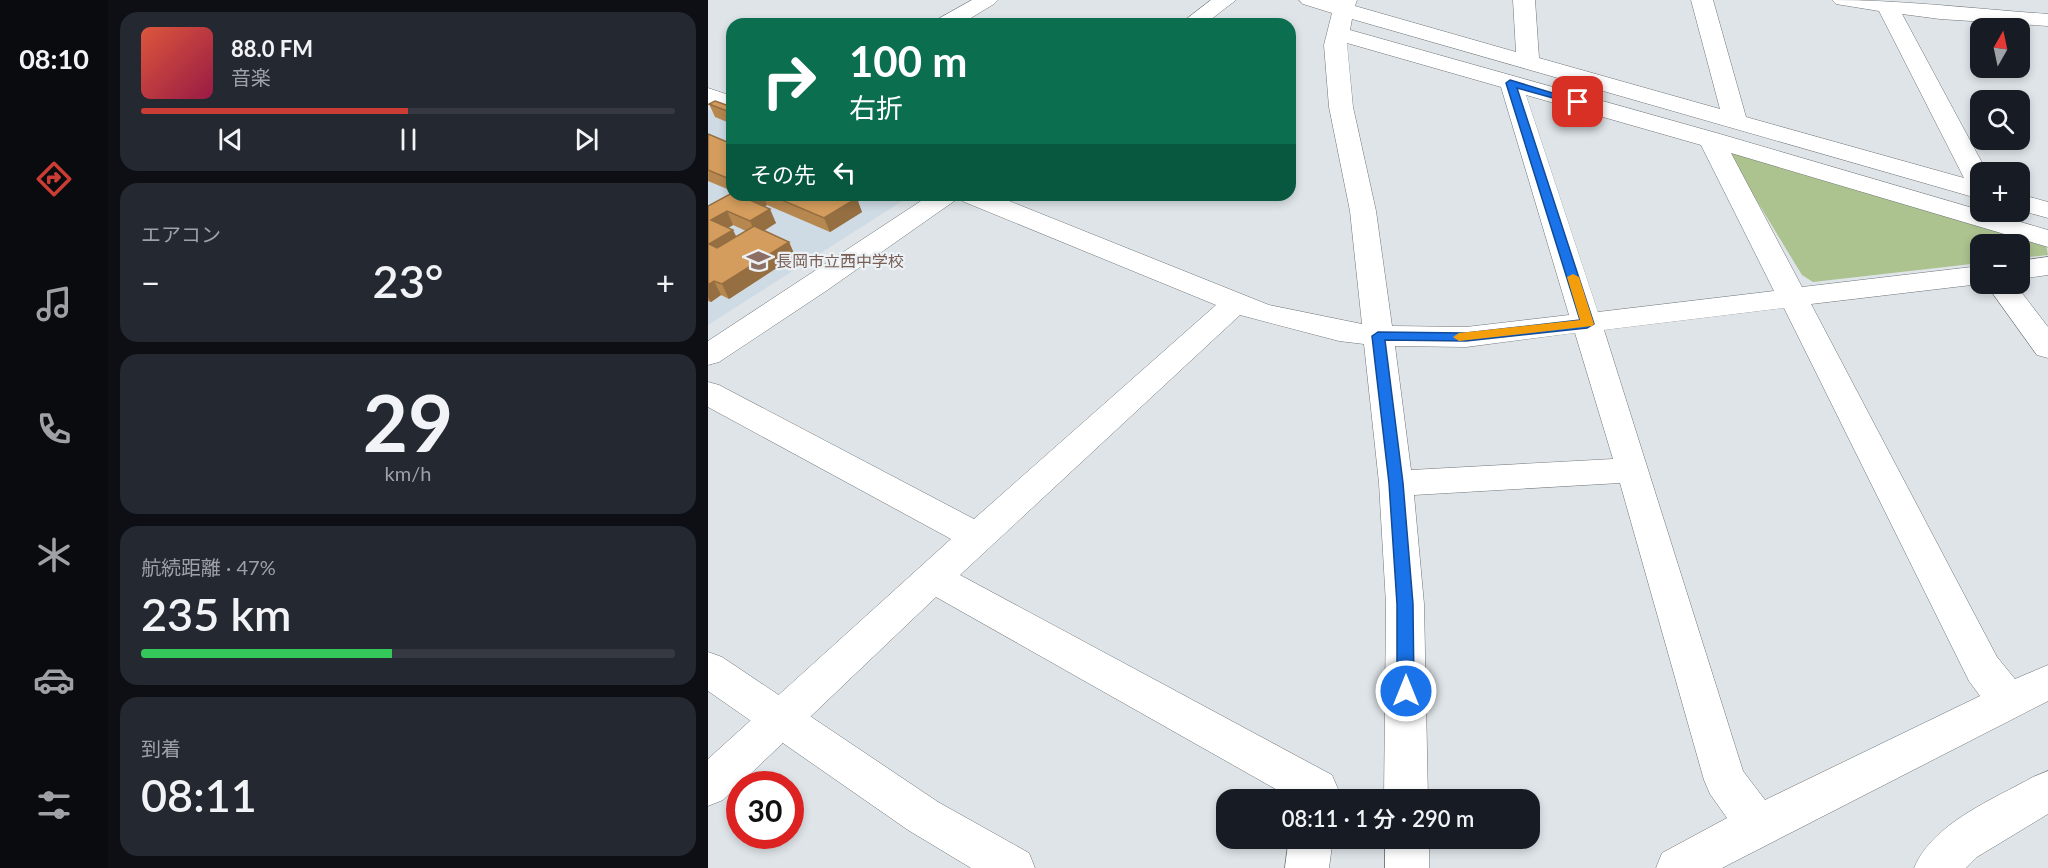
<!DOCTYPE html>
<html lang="ja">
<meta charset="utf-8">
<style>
:root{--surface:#171b24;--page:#242831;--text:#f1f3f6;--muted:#9ea1a6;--line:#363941;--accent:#ca3c34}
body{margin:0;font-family:Lato,"Noto Sans JP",sans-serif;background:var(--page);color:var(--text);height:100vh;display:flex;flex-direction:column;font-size:22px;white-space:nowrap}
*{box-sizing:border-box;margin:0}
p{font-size:20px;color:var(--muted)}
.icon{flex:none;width:33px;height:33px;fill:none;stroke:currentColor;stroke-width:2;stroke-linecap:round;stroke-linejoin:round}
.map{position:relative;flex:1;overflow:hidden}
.sheet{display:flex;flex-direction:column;gap:12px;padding:12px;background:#0d0f14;width:600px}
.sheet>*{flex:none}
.top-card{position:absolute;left:18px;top:18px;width:570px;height:183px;border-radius:18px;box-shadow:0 3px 9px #0003;background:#0b6e4f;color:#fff;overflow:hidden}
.needle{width:39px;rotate:9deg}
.tools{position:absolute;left:1262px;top:18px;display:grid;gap:12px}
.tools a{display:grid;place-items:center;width:60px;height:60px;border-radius:12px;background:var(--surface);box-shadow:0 3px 9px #0003;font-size:30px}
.speed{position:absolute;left:18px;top:771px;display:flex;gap:12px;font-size:30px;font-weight:700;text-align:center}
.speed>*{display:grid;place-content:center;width:78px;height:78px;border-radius:50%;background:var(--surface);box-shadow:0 3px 9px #0003;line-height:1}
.speed .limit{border:9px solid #d22;background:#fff;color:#111}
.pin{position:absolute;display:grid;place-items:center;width:51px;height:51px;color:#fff;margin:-26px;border-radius:12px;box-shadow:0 3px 9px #0006}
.me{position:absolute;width:66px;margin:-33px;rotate:0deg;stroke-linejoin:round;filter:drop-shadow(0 0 4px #0008)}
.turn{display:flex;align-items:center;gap:21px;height:126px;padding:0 24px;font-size:27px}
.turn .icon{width:78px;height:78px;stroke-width:2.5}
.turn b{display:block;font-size:42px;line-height:51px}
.then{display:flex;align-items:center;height:57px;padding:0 24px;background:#0003;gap:12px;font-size:22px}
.big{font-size:45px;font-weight:600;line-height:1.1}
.sheet .tile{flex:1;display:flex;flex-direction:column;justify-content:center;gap:9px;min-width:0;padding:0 21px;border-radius:18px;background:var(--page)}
.sheet .dial{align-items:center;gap:0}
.dial b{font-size:78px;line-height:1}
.song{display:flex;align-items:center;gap:18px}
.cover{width:72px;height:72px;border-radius:9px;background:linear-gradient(135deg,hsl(10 70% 55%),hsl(340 70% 35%))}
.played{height:6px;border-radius:3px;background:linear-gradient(90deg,var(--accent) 50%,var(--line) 50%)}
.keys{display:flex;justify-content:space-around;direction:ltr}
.heat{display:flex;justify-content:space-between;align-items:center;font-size:33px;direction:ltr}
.charge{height:9px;border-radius:4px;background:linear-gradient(90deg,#34c759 47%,var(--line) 0)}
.trip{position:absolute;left:508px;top:789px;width:324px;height:60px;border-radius:18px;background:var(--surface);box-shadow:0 3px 9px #0003;font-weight:600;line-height:60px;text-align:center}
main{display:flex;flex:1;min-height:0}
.dock{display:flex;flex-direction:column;width:108px;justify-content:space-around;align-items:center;background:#090b0e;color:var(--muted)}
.dock .icon{width:42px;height:42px}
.dock .selected{color:var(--accent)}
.dock b{font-size:27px;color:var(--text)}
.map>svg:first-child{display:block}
.built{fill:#cedae4}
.green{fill:#acc28f}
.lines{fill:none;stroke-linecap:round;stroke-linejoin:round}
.street-casing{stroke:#6f7578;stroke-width:1}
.secondary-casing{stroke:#6f7578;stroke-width:1}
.street{fill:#fff;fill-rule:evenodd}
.secondary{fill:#fff;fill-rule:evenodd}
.wall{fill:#b78750;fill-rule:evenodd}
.shaded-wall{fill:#956e41}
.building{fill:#d59d5d;stroke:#956e41;stroke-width:1.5}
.route{fill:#1a73e8;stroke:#114b97;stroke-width:1.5}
.slow{fill:#f59e0b}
.labels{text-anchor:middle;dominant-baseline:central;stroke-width:4.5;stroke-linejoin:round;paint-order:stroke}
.education-label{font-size:16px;fill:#785e54;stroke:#ebf1f5;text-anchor:start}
</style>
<main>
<nav class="dock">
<b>08:10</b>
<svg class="icon selected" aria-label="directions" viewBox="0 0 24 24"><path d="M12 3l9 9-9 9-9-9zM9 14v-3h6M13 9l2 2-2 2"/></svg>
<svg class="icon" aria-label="music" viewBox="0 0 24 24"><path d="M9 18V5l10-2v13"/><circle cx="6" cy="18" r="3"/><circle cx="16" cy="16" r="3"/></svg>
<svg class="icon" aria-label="phone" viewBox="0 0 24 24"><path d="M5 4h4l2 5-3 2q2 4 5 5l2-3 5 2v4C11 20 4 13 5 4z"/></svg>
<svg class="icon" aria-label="climate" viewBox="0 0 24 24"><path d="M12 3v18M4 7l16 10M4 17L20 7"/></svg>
<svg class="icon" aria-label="car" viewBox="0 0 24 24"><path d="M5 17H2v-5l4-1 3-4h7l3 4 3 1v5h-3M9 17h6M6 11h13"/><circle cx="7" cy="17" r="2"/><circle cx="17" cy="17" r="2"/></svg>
<svg class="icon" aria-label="filters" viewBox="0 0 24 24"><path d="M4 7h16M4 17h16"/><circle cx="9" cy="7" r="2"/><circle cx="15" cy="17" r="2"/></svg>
</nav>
<section class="sheet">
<div class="tile">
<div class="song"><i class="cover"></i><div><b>88.0 FM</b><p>音楽</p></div></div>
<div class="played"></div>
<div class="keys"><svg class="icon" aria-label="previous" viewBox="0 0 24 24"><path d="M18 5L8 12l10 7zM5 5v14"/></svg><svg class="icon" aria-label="pause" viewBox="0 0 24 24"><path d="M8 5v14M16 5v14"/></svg><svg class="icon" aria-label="next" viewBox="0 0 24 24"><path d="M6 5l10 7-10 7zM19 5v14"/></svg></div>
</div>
<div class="tile"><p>エアコン</p>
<div class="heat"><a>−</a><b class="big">23°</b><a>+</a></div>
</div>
<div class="tile dial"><b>29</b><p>km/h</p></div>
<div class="tile"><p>航続距離 · 47%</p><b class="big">235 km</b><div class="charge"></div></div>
<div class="tile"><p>到着</p><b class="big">08:11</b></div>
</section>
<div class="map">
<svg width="1340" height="868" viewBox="0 0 1340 868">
<rect width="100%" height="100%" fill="#dee4e8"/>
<!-- built -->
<polygon class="built" points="0,110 24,120 24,195 202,196 0,325"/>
<!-- green -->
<polygon class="green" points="1018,150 1338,245 1340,255 1311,258 1311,244 1272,244 1272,263 1105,282 1094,275"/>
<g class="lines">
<defs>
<g id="street">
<polygon points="264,0 290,0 286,4 253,24 227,24 230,19"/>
<polygon points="503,0 528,0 497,24 472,24"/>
<path d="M 591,0 L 649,0 L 647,6 L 808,52 L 805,0 L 827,0 L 831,58 L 1012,109 L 983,0 L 1005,0 L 1038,117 L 1256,178 L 1171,11 L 1128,4 L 1124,0 C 1196,0 1268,9 1340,14 L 1340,26 L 1232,19 L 1194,14 L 1279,172 L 1272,172 L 1272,199 L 644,19 L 642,30 L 1012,134 L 1340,230 L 1340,247 L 1023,153 L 1094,287 L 1272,266 L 1272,284 L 1103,304 L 1289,657 L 1307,679 L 1340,665 L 1340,701 L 1014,868 L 948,868 L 954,853 L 1019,818 L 1002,794 L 996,780 L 912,483 L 706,495 L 716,604 L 720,800 L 676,800 L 678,604 L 671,483 L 656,344 L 631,341 L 532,315 L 252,575 L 624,775 L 630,789 L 630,800 L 587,800 L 228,597 L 15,800 L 0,806 L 0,759 L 243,539 L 0,407 L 0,382 L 11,385 L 266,519 L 508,305 L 254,201 L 252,197 L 118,291 L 11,362 L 0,365 L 0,341 L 222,195 L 286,195 L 561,305 L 654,324 L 642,211 L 621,107 L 616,45 L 624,13 L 595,4 ZM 639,43 L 793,87 L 861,315 L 758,327 L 684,326 L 668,211 L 645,107 ZM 818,95 L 993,145 L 1066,291 L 890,312 ZM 1076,308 L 1261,681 L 1272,696 L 1057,800 L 1035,771 L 896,330 ZM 867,333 L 905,459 L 703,470 L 687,346 L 758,347 Z"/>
<polygon points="0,88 24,96 24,112 0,104"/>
<polygon points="1311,194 1340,202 1340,218 1311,210"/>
<polygon points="1340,257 1340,275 1311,279 1311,261"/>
<polygon points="1278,284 1307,284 1340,327 1340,358 1329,355"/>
<path d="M 1340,771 L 1340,814 L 1269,857 L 1258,868 L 1206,868 C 1225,823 1284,800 1325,777 Z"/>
<polygon points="581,838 625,838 621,868 577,868"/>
<rect x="677" y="838" width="44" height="30"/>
</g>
<polygon id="secondary" points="0,652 14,657 230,802 321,853 327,868 263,868 200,830 0,691"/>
</defs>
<!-- street casing -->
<use href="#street" class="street-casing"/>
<!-- secondary casing -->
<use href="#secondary" class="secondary-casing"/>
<!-- street -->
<use href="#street" class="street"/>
<!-- secondary -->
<use href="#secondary" class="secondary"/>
</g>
<!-- wall -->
<g class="wall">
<polygon points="1,104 24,107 24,124 7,117"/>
<polygon points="0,134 24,144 24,191 0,181"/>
<path d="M 24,195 L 141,195 L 154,212 L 122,232 L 59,205 L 56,207 L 68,223 L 56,231 L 81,242 L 87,256 L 21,299 L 13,295 L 3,302 L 0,301 L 0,206 ZM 25,225 L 38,231 L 28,237 L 20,228 Z"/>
</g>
<!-- shaded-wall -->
<g class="shaded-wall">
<polygon points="46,195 55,195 59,205 45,213 39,199"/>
<polygon points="149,198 154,212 122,232 116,218"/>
<polygon points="62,209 68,223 48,235 42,221"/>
<polygon points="19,211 25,225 9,234 3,220"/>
<polygon points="25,230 32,244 8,259 1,244"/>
<polygon points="81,242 87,256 21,299 14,284"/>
<polygon points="6,281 13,295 3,302 0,297 0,285"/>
</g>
<!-- building -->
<g class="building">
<polygon points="7,101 24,107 24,113 1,104"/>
<polygon points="0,134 24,144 24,180 0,170"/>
<polygon points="24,193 24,195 46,195 39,199 62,209 42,221 19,211 3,220 25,230 1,244 9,248 46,226 81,242 14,284 6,281 0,285 0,206"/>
<polygon points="62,195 141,195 149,198 116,218"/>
</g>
<!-- route -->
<polygon class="route" points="802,80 874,102 870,105 809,88 886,324 879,328 758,341 677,340 695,483 705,604 706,691 704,696 698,698 692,696 689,691 689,604 681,483 664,336 670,332 758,333 872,320 798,83"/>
<!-- slow -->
<polygon class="slow" points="865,274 871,277 886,324 884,326 751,341 745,337 751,333 872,320 859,277"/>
<!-- icons -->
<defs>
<symbol id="school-bare" viewBox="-9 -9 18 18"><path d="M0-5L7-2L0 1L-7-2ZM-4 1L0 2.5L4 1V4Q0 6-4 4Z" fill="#8d6e63" stroke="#ebf1f5" stroke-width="2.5" paint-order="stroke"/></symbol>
</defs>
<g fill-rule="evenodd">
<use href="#school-bare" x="34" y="244" width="33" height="33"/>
</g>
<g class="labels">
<!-- education labels -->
<g class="education-label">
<text x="68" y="260">長岡市立西中学校</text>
</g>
</g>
</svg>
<div class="tools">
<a><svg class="needle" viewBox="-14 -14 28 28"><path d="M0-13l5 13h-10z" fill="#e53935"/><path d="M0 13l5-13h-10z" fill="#9ea1a6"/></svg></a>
<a><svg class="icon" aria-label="search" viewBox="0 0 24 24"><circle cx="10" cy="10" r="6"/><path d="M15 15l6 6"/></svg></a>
<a>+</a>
<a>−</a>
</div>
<div class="speed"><div class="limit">30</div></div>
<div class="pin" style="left:870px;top:102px;background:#d93025"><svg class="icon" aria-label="arrive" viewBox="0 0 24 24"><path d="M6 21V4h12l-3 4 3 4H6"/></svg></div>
<svg class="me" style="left:698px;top:691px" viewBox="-20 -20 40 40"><circle r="17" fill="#1a73e8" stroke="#fff" stroke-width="3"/><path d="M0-11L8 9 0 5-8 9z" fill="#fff"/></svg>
<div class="trip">08:11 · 1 分 · 290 m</div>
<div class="top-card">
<div class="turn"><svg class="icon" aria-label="right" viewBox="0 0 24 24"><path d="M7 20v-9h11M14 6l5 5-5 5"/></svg><div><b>100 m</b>右折</div></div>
<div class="then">その先<svg class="icon" aria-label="left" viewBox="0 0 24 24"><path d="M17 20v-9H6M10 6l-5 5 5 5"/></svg></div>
</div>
</div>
</main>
